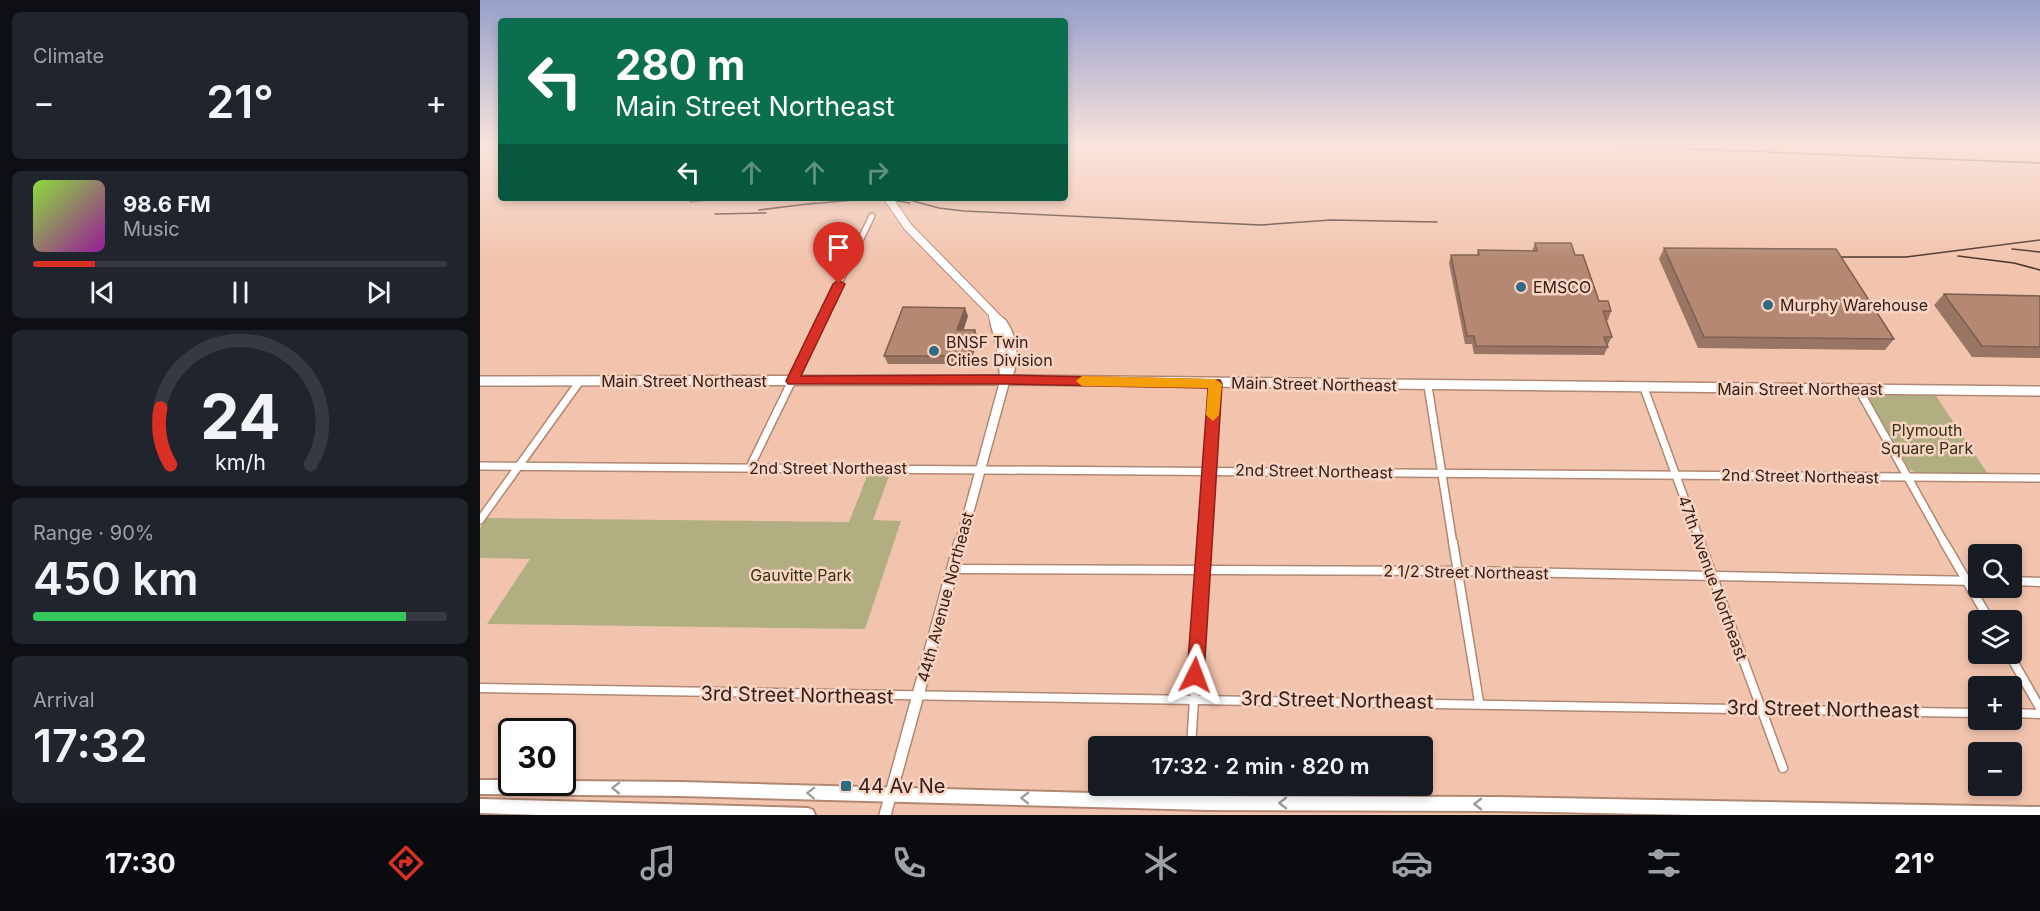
<!DOCTYPE html>
<meta charset="utf-8">
<style>
:root{--surface:#171b24;--page:#20242c;--text:#f1f3f6;--muted:#9ea1a6;--line:#363941;--accent:#d93025}
body{margin:0;font-family:Inter,sans-serif;background:var(--page);color:var(--text);height:100vh;display:flex;flex-direction:column;font-size:22px;white-space:nowrap}
*{box-sizing:border-box;margin:0}
p{font-size:20px;color:var(--muted)}
.icon{flex:none;width:33px;height:33px;fill:none;stroke:currentColor;stroke-width:2;stroke-linecap:round;stroke-linejoin:round}
.map{position:relative;flex:1;overflow:hidden}
.sheet{display:flex;flex-direction:column;gap:12px;padding:12px;background:#0d0f14;width:480px}
.sheet>*{flex:none}
.hud{position:absolute;left:18px;top:18px;width:570px;height:183px;border-radius:6px;box-shadow:0 3px 9px #0003;background:#0b6e4f;color:#fff;overflow:hidden}
.controls{position:absolute;left:1488px;top:544px;display:grid;gap:12px}
.controls a{display:grid;place-items:center;width:54px;height:54px;border-radius:6px;background:var(--surface);box-shadow:0 3px 9px #0003;font-size:30px}
.speed{position:absolute;left:18px;top:718px;display:flex;gap:12px;font-size:30px;font-weight:700;text-align:center}
.speed>*{display:grid;place-content:center;width:78px;height:78px;border-radius:50%;background:var(--surface);box-shadow:0 3px 9px #0003;line-height:1}
.speed .limit{border:3px solid #111;border-radius:9px;background:#fff;color:#111}
.pin{position:absolute;display:grid;place-items:center;width:51px;height:51px;color:#fff;margin:-62px -26px;border-radius:50% 50% 50% 0;rotate:-45deg;box-shadow:0 0 6px #0007}
.pin .icon{rotate:45deg}
.me{position:absolute;width:66px;margin:-33px;rotate:3deg;stroke-linejoin:round;filter:drop-shadow(0 0 4px #0008)}
.turn{display:flex;align-items:center;gap:21px;height:126px;padding:0 18px;font-size:27px}
.turn .icon{width:78px;height:78px;stroke-width:2.5}
.turn b{display:block;font-size:42px;line-height:51px}
.lanes{display:flex;align-items:center;height:57px;padding:0 18px;background:#0003;justify-content:center;gap:30px;direction:ltr}
.lanes .off{opacity:.35}
.big{font-size:45px;font-weight:600;line-height:1.1}
.sheet .tile{flex:1;display:flex;flex-direction:column;justify-content:center;gap:9px;min-width:0;padding:0 21px;border-radius:9px;background:var(--page)}
.sheet .dial{align-items:center;gap:0}
.dial svg{height:156px;overflow:visible;fill:none;stroke:var(--line);stroke-width:7;stroke-linecap:round;text-anchor:middle}
.dial text{fill:var(--text);stroke:none}
.song{display:flex;align-items:center;gap:18px}
.cover{width:72px;height:72px;border-radius:9px;background:linear-gradient(135deg,hsl(90 70% 55%),hsl(300 70% 35%))}
.played{height:6px;border-radius:3px;background:linear-gradient(90deg,var(--accent) 15%,var(--line) 15%)}
.keys{display:flex;justify-content:space-around;direction:ltr}
.heat{display:flex;justify-content:space-between;align-items:center;font-size:33px;direction:ltr}
.charge{height:9px;border-radius:4px;background:linear-gradient(90deg,#34c759 90%,var(--line) 0)}
.trip{position:absolute;left:608px;top:736px;width:345px;height:60px;border-radius:6px;background:var(--surface);box-shadow:0 3px 9px #0003;font-weight:600;line-height:60px;text-align:center}
.tabs{display:flex;height:96px;justify-content:space-around;align-items:center;background:#090b0e;color:var(--muted)}
.tabs .icon{width:42px;height:42px}
.tabs .active{color:var(--accent)}
.tabs b{font-size:27px;color:var(--text)}
main{display:flex;flex:1;min-height:0}
.map>svg:first-child{display:block}
.green{fill:#b1af82}
.lines{fill:none;stroke-linecap:round;stroke-linejoin:round}
.street-far2-casing{stroke:#b28772;stroke-width:8}
.street-far1-casing{stroke:#b28772;stroke-width:10}
.street-casing{stroke:#b28772;stroke-width:11}
.secondary-far2-casing{stroke:#b28772;stroke-width:10}
.secondary-far1-casing{stroke:#b28772;stroke-width:12}
.secondary-casing{stroke:#b28772;stroke-width:14}
.primary-casing{stroke:#b28772;stroke-width:4}
.street-far2{stroke:#fff;stroke-width:5}
.street-far1{stroke:#fff;stroke-width:7}
.street{stroke:#fff;stroke-width:8}
.secondary-far2{stroke:#fff;stroke-width:8}
.secondary-far1{stroke:#fff;stroke-width:9}
.secondary{stroke:#fff;stroke-width:11}
.primary{fill:#fff;fill-rule:evenodd}
.rail{stroke:#49332a;stroke-width:1.5}
.secondary-bridge-casing{stroke:#b28772;stroke-width:10;stroke-linecap:butt}
.secondary-bridge{stroke:#fff;stroke-width:8}
.wall{fill:#9b7563}
.shaded-wall{fill:#7e5f50}
.building{fill:#b48873;stroke:#7e5f50;stroke-width:1.5}
.oneway{stroke:#a39b98}
.route{fill:#d93025;stroke:#8d1f18;stroke-width:1.5}
.slow{fill:#f59e0b}
.poi-dot{fill:#2f6b83;stroke:#f9d3c1;stroke-width:2}
.labels{text-anchor:middle;dominant-baseline:central;stroke-width:5;stroke-linejoin:round;paint-order:stroke}
.poi-label{font-size:16px;fill:#332119;stroke:#f9d3c1;text-anchor:start}
.street-label{font-size:16px;fill:#332119;stroke:#f9d3c1}
.park-label{font-size:16px;fill:#343214;stroke:#f9d3c1}
.near-street-label{font-size:20px;fill:#332119;stroke:#f9d3c1}
.near-poi-label{font-size:20px;fill:#332119;stroke:#f9d3c1;text-anchor:start}
</style>
<main>
<section class="sheet">
<div class="tile"><p>Climate</p>
<div class="heat"><a>−</a><b class="big">21°</b><a>+</a></div>
</div>
<div class="tile">
<div class="song"><i class="cover"></i><div><b>98.6 FM</b><p>Music</p></div></div>
<div class="played"></div>
<div class="keys"><svg class="icon" aria-label="previous" viewBox="0 0 24 24"><path d="M18 5L8 12l10 7zM5 5v14"/></svg><svg class="icon" aria-label="pause" viewBox="0 0 24 24"><path d="M8 5v14M16 5v14"/></svg><svg class="icon" aria-label="next" viewBox="0 0 24 24"><path d="M6 5l10 7-10 7zM19 5v14"/></svg></div>
</div>
<div class="tile dial"><svg viewBox="0 0 100 80">
<path d="M14 69A42 42 0 1 1 86 69"/>
<path d="M14 69A42 42 0 0 1 9 40" stroke="#d93025"/>
<text x="50" y="56" font-size="32" font-weight="700">24</text>
<text x="50" y="72" font-size="11">km/h</text>
</svg></div>
<div class="tile"><p>Range · 90%</p><b class="big">450 km</b><div class="charge"></div></div>
<div class="tile"><p>Arrival</p><b class="big">17:32</b></div>
</section>
<div class="map">
<svg width="1560" height="815" viewBox="0 0 1560 815">
<rect width="100%" height="100%" fill="#f2c4ae"/>
<!-- green -->
<g class="green">
<polygon points="1392,394 1456,396 1508,474 1436,473 1429,469 1388,398"/>
<polygon points="389,471 411,471 393,520 421,521 385,629 7,624 50,559 0,558 0,528 7,518 369,522"/>
</g>
<g class="lines">
<defs>
<polyline id="street-far2" points="339,324 392,216"/>
<g id="street-far1">
<polyline points="948,386 973,544"/>
<polyline points="1164,388 1221,544"/>
<polyline points="1379,390 1465,544"/>
<polyline points="0,466 1560,478"/>
<polyline points="270,467 340,323"/>
<polyline points="0,520 100,381"/>
<polyline points="724,544 735,383"/>
</g>
<g id="street">
<polyline points="973,542 999,702"/>
<polyline points="1220,542 1303,768"/>
<polyline points="1464,542 1510,621"/>
<polyline points="473,569 978,571 1498,581"/>
<polyline points="1532,581 1560,582"/>
<polyline points="1529,654 1560,708"/>
<polyline points="0,688 1498,713"/>
<polyline points="1532,713 1560,714"/>
<polyline points="711,747 724,542"/>
</g>
<g id="secondary-far2">
<polyline points="428,227 523,324"/>
<polyline points="513,317 515,324"/>
</g>
<g id="secondary-far1">
<polyline points="515,323 521,344 525,380"/>
<polyline points="0,381 525,380 1560,391"/>
<path d="M 480,544 L 525,380 C 536,364 533,338 522,323"/>
</g>
<polyline id="secondary" points="405,815 480,542"/>
<g id="primary">
<polygon points="0,780 32,780 32,783 82,783 82,781 201,782 728,796 1015,797 1560,807 1560,815 1215,815 1015,811 728,810 201,796 0,794"/>
<polygon points="0,799 328,808 333,810 335,815 61,815 0,813"/>
</g>
</defs>
<!-- street-far2 casing -->
<use href="#street-far2" class="street-far2-casing"/>
<!-- street-far1 casing -->
<use href="#street-far1" class="street-far1-casing"/>
<!-- street casing -->
<use href="#street" class="street-casing"/>
<!-- secondary-far2 casing -->
<use href="#secondary-far2" class="secondary-far2-casing"/>
<!-- secondary-far1 casing -->
<use href="#secondary-far1" class="secondary-far1-casing"/>
<!-- secondary casing -->
<use href="#secondary" class="secondary-casing"/>
<!-- primary casing -->
<use href="#primary" class="primary-casing"/>
<!-- street-far2 -->
<use href="#street-far2" class="street-far2"/>
<!-- street-far1 -->
<use href="#street-far1" class="street-far1"/>
<!-- street -->
<use href="#street" class="street"/>
<!-- secondary-far2 -->
<use href="#secondary-far2" class="secondary-far2"/>
<!-- secondary-far1 -->
<use href="#secondary-far1" class="secondary-far1"/>
<!-- secondary -->
<use href="#secondary" class="secondary"/>
<!-- primary -->
<use href="#primary" class="primary"/>
<!-- rail -->
<g class="rail">
<polyline points="1137,146 1560,163"/>
<polyline points="422,198 459,208 484,211 781,225 851,220 957,222"/>
<polyline points="329,204 397,198 430,203"/>
<polyline points="279,210 335,203"/>
<polyline points="235,214 286,213"/>
<polyline points="1532,249 1560,252"/>
<polyline points="1478,256 1534,263 1560,270"/>
<polyline points="1345,257 1426,257 1560,240"/>
</g>
<defs>
<polyline id="secondary-bridge" points="408,198 428,227"/>
</defs>
<!-- secondary-bridge casing -->
<use href="#secondary-bridge" class="secondary-bridge-casing"/>
<!-- secondary-bridge -->
<use href="#secondary-bridge" class="secondary-bridge"/>
</g>
<!-- wall -->
<g class="wall">
<polygon points="207,198 254,198 210,203"/>
<polygon points="1055,243 1095,255 1119,301 1131,311 1128,320 1126,320 1132,337 1127,346 1128,347 1124,355 994,354 992,344 985,344 969,263 971,255 997,255 998,250 1052,251"/>
<polygon points="1184,248 1414,339 1405,350 1218,348 1179,259"/>
<polygon points="1464,294 1560,296 1560,358 1492,357 1454,305"/>
<polygon points="488,316 483,330 495,330 498,338 490,364 408,364 404,356"/>
</g>
<!-- shaded-wall -->
<g class="shaded-wall">
<polygon points="485,308 488,316 481,338 477,330"/>
<polygon points="495,330 498,338 490,364 487,356"/>
</g>
<!-- building -->
<g class="building">
<polygon points="1055,243 1091,243 1095,255 1103,255 1119,301 1128,301 1131,311 1123,311 1132,337 1124,337 1128,347 996,346 994,336 987,336 971,255 999,255 998,250 1057,251"/>
<polygon points="1184,248 1356,249 1414,339 1224,337"/>
<polygon points="1464,294 1560,296 1560,347 1502,346"/>
<polygon points="423,307 485,308 477,330 495,330 487,356 404,356"/>
</g>
<!-- one-way arrows -->
<defs><path id="oneway-chevron" d="M-2-3.5L2.5 0L-2 3.5" fill="none" stroke-width="1.6" stroke-linecap="round" stroke-linejoin="round" transform="scale(1.5)"/></defs>
<g class="oneway">
<use href="#oneway-chevron" transform="translate(136 788) rotate(-179)"/>
<use href="#oneway-chevron" transform="translate(331 793) rotate(-178)"/>
<use href="#oneway-chevron" transform="translate(545 798) rotate(-179)"/>
<use href="#oneway-chevron" transform="translate(803 803) rotate(-180)"/>
<use href="#oneway-chevron" transform="translate(998 804) rotate(-180)"/>
</g>
<!-- sky -->
<linearGradient id="sky" x2="0" y2="1"><stop stop-color="#979fcb"/><stop offset="0.56" stop-color="#f9e4db"/><stop offset="1" stop-color="#f9e4db" stop-opacity="0"/></linearGradient>
<rect width="1560" height="260" fill="url(#sky)"/>
<!-- route -->
<polygon class="route" points="359,280 365,284 321,376 525,375 740,380 742,384 724,675 721,681 715,683 709,681 707,675 728,388 525,384 308,384 306,381 353,284"/>
<!-- slow -->
<polygon class="slow" points="602,376 735,379 742,384 739,415 733,421 726,415 728,388 602,386 596,381"/>
<!-- markers -->
<g class="poi-dot">
<circle cx="1041" cy="287" r="6"/>
<circle cx="1288" cy="305" r="6"/>
<circle cx="454" cy="351" r="6"/>
<rect x="360" y="780" width="12" height="12" rx="3"/>
</g>
<g class="labels">
<!-- poi labels -->
<g class="poi-label">
<text x="1053" y="287">EMSCO</text>
<text x="1300" y="305">Murphy Warehouse</text>
<text x="466" y="342">BNSF Twin<tspan x="466" dy="18">Cities Division</tspan></text>
</g>
<!-- street labels -->
<g class="street-label">
<text x="204" y="381">Main Street Northeast</text>
<text transform="translate(834 384) rotate(1)">Main Street Northeast</text>
<text x="1320" y="389">Main Street Northeast</text>
<text x="348" y="468">2nd Street Northeast</text>
<text transform="translate(834 471) rotate(1)">2nd Street Northeast</text>
<text transform="translate(1320 476) rotate(1)">2nd Street Northeast</text>
<text transform="translate(986 572) rotate(1)">2 1/2 Street Northeast</text>
<text transform="translate(1233 578) rotate(70)">47th Avenue Northeast</text>
<text transform="translate(465 597) rotate(-75)">44th Avenue Northeast</text>
</g>
<!-- park labels -->
<g class="park-label">
<text x="1447" y="430">Plymouth<tspan x="1447" dy="18">Square Park</tspan></text>
<text x="321" y="575">Gauvitte Park</text>
</g>
<!-- near-street labels -->
<g class="near-street-label">
<text transform="translate(317 695) rotate(1)">3rd Street Northeast</text>
<text transform="translate(857 700) rotate(1)">3rd Street Northeast</text>
<text transform="translate(1343 709) rotate(1)">3rd Street Northeast</text>
</g>
<!-- near-poi labels -->
<g class="near-poi-label">
<text x="378" y="786">44 Av Ne</text>
</g>
</g>
</svg>
<div class="controls">
<a><svg class="icon" aria-label="search" viewBox="0 0 24 24"><circle cx="10" cy="10" r="6"/><path d="M15 15l6 6"/></svg></a>
<a><svg class="icon" aria-label="layers" viewBox="0 0 24 24"><path d="M12 4l9 5-9 5-9-5zM3 14l9 5 9-5"/></svg></a>
<a>+</a>
<a>−</a>
</div>
<div class="speed"><div class="limit">30</div></div>
<div class="pin" style="left:359px;top:284px;background:#d93025"><svg class="icon" aria-label="arrive" viewBox="0 0 24 24"><path d="M6 21V4h12l-3 4 3 4H6"/></svg></div>
<svg class="me" style="left:715px;top:675px" viewBox="-20 -20 40 40"><path d="M0-17L14 15 0 8-14 15z" fill="#d93025" stroke="#fff" stroke-width="4"/></svg>
<div class="trip">17:32 · 2 min · 820 m</div>
<div class="hud">
<div class="turn"><svg class="icon" aria-label="left" viewBox="0 0 24 24"><path d="M17 20v-9H6M10 6l-5 5 5 5"/></svg><div><b>280 m</b>Main Street Northeast</div></div>
<div class="lanes"><svg class="icon" aria-label="left" viewBox="0 0 24 24"><path d="M17 20v-9H6M10 6l-5 5 5 5"/></svg><svg class="icon off" aria-label="ahead" viewBox="0 0 24 24"><path d="M12 20V5M6 11l6-6 6 6"/></svg><svg class="icon off" aria-label="ahead" viewBox="0 0 24 24"><path d="M12 20V5M6 11l6-6 6 6"/></svg><svg class="icon off" aria-label="right" viewBox="0 0 24 24"><path d="M7 20v-9h11M14 6l5 5-5 5"/></svg></div>
</div>
</div>
</main>
<nav class="tabs">
<b>17:30</b>
<svg class="icon active" aria-label="directions" viewBox="0 0 24 24"><path d="M12 3l9 9-9 9-9-9zM9 14v-3h6M13 9l2 2-2 2"/></svg>
<svg class="icon" aria-label="music" viewBox="0 0 24 24"><path d="M9 18V5l10-2v13"/><circle cx="6" cy="18" r="3"/><circle cx="16" cy="16" r="3"/></svg>
<svg class="icon" aria-label="phone" viewBox="0 0 24 24"><path d="M5 4h4l2 5-3 2q2 4 5 5l2-3 5 2v4C11 20 4 13 5 4z"/></svg>
<svg class="icon" aria-label="climate" viewBox="0 0 24 24"><path d="M12 3v18M4 7l16 10M4 17L20 7"/></svg>
<svg class="icon" aria-label="car" viewBox="0 0 24 24"><path d="M5 17H2v-5l4-1 3-4h7l3 4 3 1v5h-3M9 17h6M6 11h13"/><circle cx="7" cy="17" r="2"/><circle cx="17" cy="17" r="2"/></svg>
<svg class="icon" aria-label="filters" viewBox="0 0 24 24"><path d="M4 7h16M4 17h16"/><circle cx="9" cy="7" r="2"/><circle cx="15" cy="17" r="2"/></svg>
<b>21°</b>
</nav>
